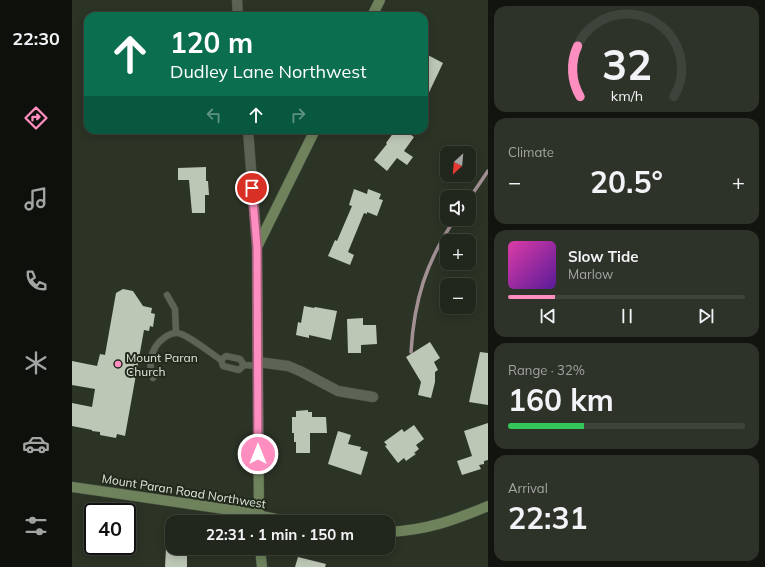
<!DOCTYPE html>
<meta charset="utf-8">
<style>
:root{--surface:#21271c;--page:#2d3329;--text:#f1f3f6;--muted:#a2a5a3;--line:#3e443b;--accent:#fd8ebf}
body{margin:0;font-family:Mulish,sans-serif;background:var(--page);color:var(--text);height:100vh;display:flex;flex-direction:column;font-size:15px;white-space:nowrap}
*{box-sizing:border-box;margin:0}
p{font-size:13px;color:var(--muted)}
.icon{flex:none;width:22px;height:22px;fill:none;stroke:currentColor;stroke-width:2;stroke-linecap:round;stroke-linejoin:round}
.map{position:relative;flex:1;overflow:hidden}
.panel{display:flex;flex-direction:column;gap:6px;padding:6px;background:#12150f;width:277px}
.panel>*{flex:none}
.top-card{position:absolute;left:12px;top:12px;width:344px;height:122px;border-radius:12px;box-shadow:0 2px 10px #0003,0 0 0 1px var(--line);background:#0b6e4f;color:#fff;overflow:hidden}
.needle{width:26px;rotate:206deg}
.fabs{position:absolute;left:368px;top:146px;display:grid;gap:8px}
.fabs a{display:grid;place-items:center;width:36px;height:36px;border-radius:8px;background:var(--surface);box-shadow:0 2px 10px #0003,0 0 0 1px var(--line);font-size:20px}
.speed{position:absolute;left:12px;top:503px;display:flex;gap:8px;font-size:20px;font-weight:700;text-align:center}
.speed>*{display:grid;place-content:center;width:52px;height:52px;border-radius:50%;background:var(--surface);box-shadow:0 2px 10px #0003,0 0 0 1px var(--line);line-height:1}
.speed .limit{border:2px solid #111;border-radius:6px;background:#fff;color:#111}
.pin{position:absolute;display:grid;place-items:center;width:34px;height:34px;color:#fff;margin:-17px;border:2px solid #fff;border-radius:50%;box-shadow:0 1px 4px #0007}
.me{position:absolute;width:44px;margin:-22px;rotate:0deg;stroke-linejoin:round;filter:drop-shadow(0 0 3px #0008)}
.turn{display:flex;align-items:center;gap:14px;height:84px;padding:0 20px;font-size:18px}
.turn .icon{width:52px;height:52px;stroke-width:2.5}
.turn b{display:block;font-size:28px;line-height:34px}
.lanes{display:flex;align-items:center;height:38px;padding:0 20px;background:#0003;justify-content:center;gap:20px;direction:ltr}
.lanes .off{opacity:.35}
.big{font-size:30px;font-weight:700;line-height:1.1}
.panel .widget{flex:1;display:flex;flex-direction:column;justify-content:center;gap:6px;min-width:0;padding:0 14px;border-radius:12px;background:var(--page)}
.panel .dial{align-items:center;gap:0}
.dial svg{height:104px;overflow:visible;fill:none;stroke:var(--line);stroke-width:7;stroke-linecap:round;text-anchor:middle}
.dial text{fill:var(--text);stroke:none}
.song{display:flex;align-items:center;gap:12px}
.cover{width:48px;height:48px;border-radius:6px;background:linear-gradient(135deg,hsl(320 70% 55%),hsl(270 70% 35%))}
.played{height:4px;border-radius:2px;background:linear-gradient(90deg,var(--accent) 20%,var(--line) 20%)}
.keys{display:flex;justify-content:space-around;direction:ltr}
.heat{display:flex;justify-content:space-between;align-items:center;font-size:22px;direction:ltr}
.charge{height:6px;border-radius:3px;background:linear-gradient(90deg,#34c759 32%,var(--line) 0)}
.trip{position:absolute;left:93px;top:515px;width:230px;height:40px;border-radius:12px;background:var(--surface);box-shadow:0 2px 10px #0003,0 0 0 1px var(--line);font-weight:700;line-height:40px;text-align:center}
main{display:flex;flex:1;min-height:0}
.menu{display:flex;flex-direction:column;width:72px;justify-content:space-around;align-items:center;background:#0d100b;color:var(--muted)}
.menu .icon{width:28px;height:28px}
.menu .selected{color:var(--accent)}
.menu b{font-size:18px;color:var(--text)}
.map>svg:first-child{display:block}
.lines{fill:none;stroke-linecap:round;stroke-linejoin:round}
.stream{stroke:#a39095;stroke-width:3.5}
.building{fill:#bdc7b6}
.lane-casing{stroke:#495044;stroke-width:7}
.street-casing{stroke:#495044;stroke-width:11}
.secondary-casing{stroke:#495044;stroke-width:11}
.lane{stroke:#5c6555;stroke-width:6}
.street{stroke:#5c6555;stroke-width:10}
.secondary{stroke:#6e835c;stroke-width:10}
.route-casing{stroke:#a45c7c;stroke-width:10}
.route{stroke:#fd8ebf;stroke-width:7}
.poi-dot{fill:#fd8ebf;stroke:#222a1c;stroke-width:1.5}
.labels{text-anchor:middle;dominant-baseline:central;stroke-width:4;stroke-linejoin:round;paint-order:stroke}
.poi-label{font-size:12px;fill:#e0e5dc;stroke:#222a1c;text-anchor:start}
.street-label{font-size:12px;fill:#e0e5dc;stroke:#222a1c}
</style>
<main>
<nav class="menu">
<b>22:30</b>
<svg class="icon selected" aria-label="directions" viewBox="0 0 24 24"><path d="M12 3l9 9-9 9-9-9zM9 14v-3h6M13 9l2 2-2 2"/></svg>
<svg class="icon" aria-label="music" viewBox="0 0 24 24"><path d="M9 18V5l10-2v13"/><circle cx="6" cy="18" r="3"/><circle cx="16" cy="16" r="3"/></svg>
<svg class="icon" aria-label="phone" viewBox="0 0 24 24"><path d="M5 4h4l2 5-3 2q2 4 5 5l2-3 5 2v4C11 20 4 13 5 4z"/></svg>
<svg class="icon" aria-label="climate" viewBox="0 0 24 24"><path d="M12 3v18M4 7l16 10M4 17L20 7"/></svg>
<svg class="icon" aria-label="car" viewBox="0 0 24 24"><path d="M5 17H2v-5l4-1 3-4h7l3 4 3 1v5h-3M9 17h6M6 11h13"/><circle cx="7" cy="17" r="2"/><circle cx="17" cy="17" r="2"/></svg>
<svg class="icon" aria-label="filters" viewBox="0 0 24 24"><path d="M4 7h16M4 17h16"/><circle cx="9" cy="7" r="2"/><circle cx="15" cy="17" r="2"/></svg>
</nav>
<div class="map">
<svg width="416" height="567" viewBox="0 0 416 567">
<rect width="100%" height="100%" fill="#2c3426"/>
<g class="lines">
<!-- stream -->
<g class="stream">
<polyline points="397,199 416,171"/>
<path d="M 339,352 C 342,300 354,262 383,219"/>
</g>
</g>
<!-- building -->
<g class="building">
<polygon points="352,53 371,63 352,103"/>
<polygon points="327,130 332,130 342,137 332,151 341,157 335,165 325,158 315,171 302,160 315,144 314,143 322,132 324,134"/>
<polygon points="134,167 134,181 136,181 137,195 133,195 133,213 120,213 117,180 106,180 106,168"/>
<polygon points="282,189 295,194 296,189 309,194 307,199 311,200 305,216 295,212 295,214 292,213 276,252 282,255 278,265 256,256 263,240 265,241 280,206 277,205"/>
<polygon points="51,289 61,291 71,306 80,308 79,313 83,314 81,327 78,326 77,331 72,330 53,436 45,434 44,438 28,435 28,432 20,431 20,430 0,426 0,403 20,407 23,389 0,385 0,361 25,366 28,354 33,355 44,293"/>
<polygon points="232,306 242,308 243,307 265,311 259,340 237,335 237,338 224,335 226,322 229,323"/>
<polygon points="291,318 291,325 304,325 305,344 289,345 289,353 276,353 275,319"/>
<polygon points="358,342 368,358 362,362 366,370 363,372 363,382 359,398 346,395 349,382 334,357"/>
<polygon points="408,352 416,353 416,405 397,402"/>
<polygon points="236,410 236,412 240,412 240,417 254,417 255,433 238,433 238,453 224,453 224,442 222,442 222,433 220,433 220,417 224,417 224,411"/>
<polygon points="416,423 416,460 412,461 412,464 407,465 409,469 390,475 385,461 400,456 392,431"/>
<polygon points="342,425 352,439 344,445 347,449 342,453 344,454 334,461 332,458 326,463 313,446 315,445 312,442 330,429 332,432"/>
<polygon points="266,431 279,435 276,444 289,447 288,450 296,452 289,475 256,464"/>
<polygon points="94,548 114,548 113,553 115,553 115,567 93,567"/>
<polygon points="226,557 254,564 253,567 223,567"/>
</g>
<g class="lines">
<defs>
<g id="lane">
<polyline points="95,295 103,309 104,333"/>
<polyline points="149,360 154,356 168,359 172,365 186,366"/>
<path d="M 81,378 C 77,367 77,357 84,346 C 88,340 97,333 104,333 C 113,332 141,355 149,360 L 151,366 L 167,370 L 172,365"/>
</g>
<g id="street">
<polyline points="165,0 166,16"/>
<polyline points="176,130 185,247"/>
<polyline points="186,362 216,366 228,371 266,391 301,397"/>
</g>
<g id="secondary">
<polyline points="300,16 308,0"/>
<polyline points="0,487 166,511 219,522"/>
<polyline points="187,522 185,247 243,130"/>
<path d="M 316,532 C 355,530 380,521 416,506"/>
<polyline points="188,548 190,567"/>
</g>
</defs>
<!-- lane casing -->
<use href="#lane" class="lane-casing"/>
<!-- street casing -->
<use href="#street" class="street-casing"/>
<!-- secondary casing -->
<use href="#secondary" class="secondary-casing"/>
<!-- lane -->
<use href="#lane" class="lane"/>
<!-- street -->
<use href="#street" class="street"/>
<!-- secondary -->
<use href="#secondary" class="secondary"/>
</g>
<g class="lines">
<defs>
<polyline id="route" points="180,188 185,247 186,454"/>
</defs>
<!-- route casing -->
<use href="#route" class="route-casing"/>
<!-- route -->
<use href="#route" class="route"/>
</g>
<!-- markers -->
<circle class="poi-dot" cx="46" cy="364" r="4"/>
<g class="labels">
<!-- poi labels -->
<g class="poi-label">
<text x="54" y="357">Mount Paran<tspan x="54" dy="14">Church</tspan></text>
</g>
<!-- street labels -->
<g class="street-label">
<text transform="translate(112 491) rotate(9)">Mount Paran Road Northwest</text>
</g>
</g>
</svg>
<div class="fabs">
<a><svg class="needle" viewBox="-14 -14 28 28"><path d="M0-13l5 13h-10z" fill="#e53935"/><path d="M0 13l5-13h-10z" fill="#a2a5a3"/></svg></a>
<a><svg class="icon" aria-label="sound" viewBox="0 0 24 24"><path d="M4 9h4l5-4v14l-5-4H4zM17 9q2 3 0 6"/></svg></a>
<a>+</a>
<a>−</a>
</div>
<div class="speed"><div class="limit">40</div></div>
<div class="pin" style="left:180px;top:188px;background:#d93025"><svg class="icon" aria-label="arrive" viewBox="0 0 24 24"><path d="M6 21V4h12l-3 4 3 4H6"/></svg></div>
<svg class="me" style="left:186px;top:454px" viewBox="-20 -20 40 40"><circle r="17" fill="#fd8ebf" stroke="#fff" stroke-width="3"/><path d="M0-11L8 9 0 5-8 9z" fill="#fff"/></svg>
<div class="trip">22:31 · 1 min · 150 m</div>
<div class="top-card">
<div class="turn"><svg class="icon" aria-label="ahead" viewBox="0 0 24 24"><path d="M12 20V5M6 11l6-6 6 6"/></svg><div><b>120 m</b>Dudley Lane Northwest</div></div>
<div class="lanes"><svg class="icon off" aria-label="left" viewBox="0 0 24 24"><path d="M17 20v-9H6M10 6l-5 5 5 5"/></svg><svg class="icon" aria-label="ahead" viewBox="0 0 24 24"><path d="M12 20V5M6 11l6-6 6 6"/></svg><svg class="icon off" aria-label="right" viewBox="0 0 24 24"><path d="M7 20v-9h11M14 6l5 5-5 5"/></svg></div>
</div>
</div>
<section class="panel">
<div class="widget dial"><svg viewBox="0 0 100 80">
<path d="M14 69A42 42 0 1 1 86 69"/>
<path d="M14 69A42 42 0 0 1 12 30" stroke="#fd8ebf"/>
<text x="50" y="56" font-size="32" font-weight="700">32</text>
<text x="50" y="72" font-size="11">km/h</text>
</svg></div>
<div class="widget"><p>Climate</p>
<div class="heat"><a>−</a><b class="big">20.5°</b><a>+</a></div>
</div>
<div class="widget">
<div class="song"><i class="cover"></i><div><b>Slow Tide</b><p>Marlow</p></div></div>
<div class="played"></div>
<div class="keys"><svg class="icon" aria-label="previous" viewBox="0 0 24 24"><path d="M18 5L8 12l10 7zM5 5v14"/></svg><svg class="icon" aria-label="pause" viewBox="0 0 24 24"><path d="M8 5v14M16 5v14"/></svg><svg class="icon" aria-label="next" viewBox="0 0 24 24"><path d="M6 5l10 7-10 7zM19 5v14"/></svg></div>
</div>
<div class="widget"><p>Range · 32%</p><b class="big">160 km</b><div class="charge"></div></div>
<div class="widget"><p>Arrival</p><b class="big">22:31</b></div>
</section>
</main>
